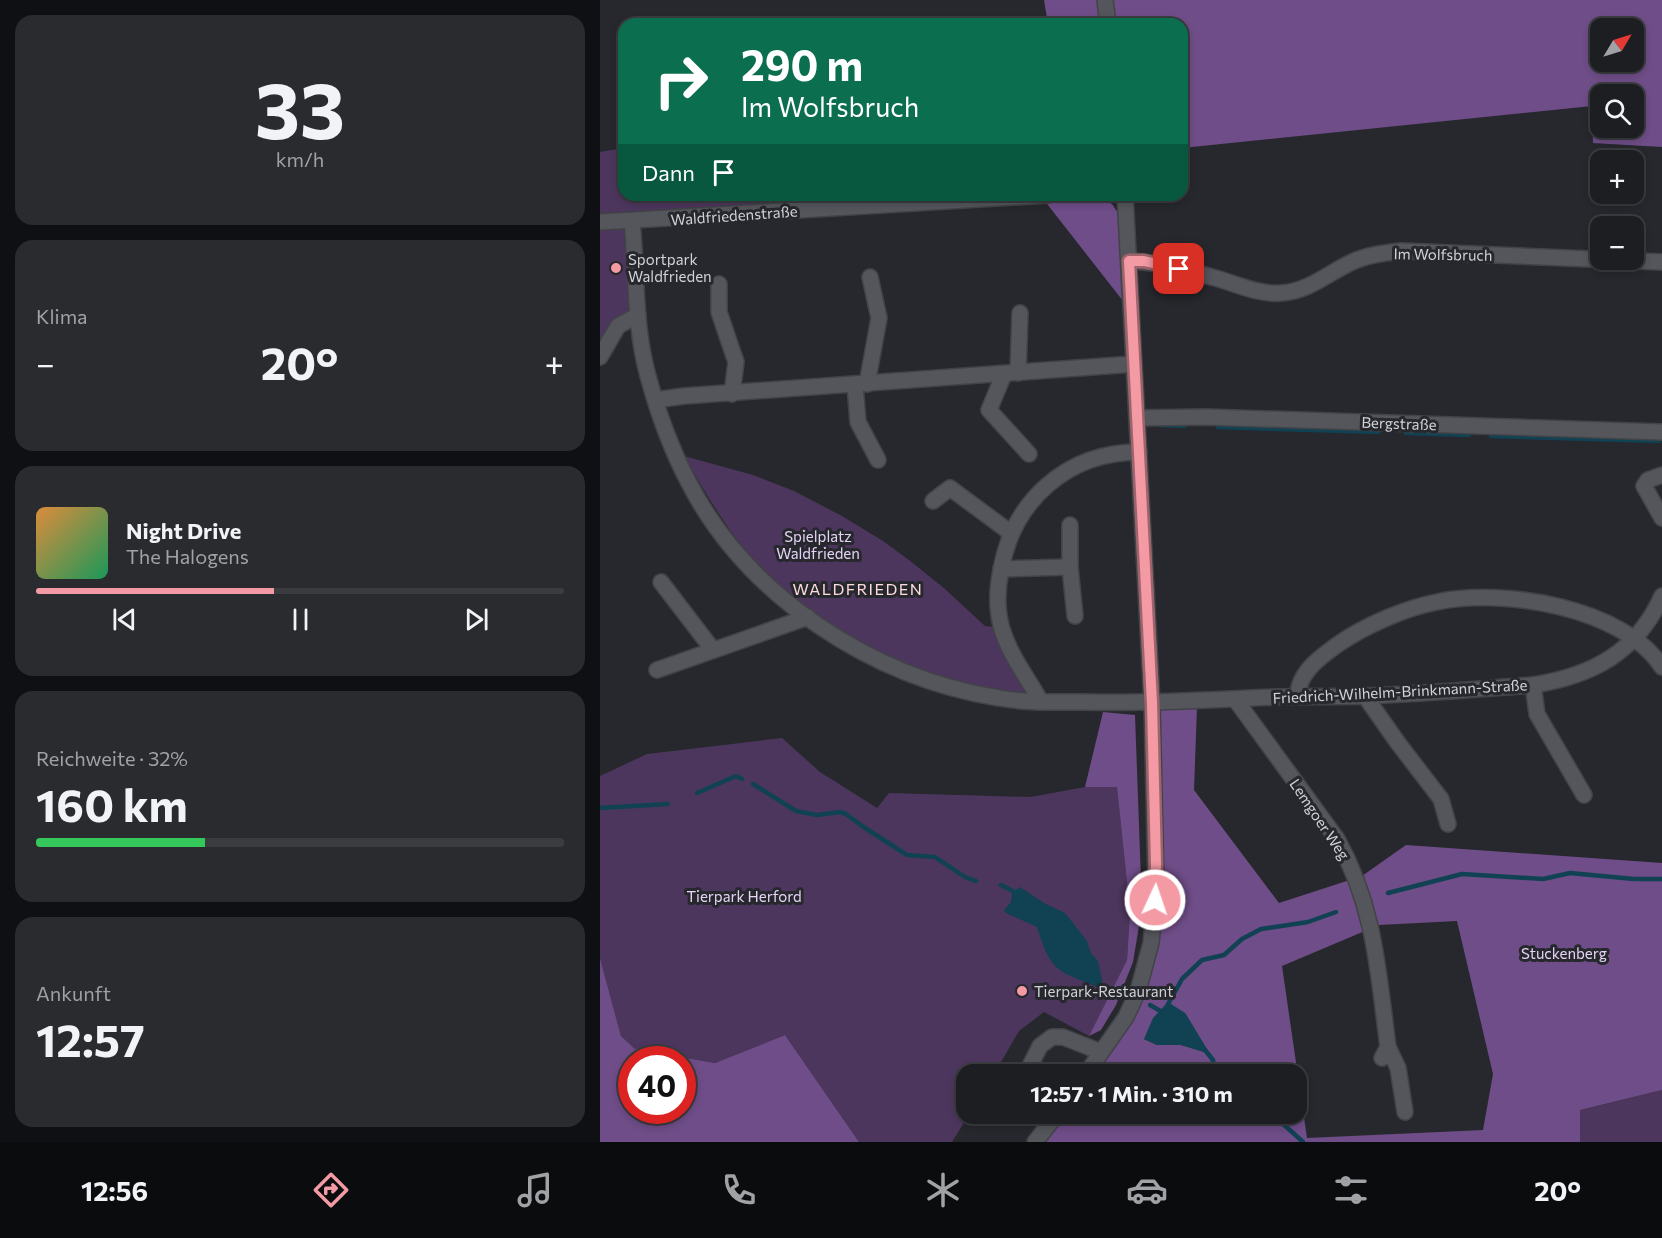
<!DOCTYPE html>
<html lang="de">
<meta charset="utf-8">
<style>
:root{--surface:#1c1e22;--page:#292b2f;--text:#f1f3f6;--muted:#a0a2a5;--line:#3a3c40;--accent:#f49aa4}
body{margin:0;font-family:Commissioner,sans-serif;background:var(--page);color:var(--text);height:100vh;display:flex;flex-direction:column;font-size:22px;white-space:nowrap}
*{box-sizing:border-box;margin:0}
p{font-size:20px;color:var(--muted)}
.icon{flex:none;width:33px;height:33px;fill:none;stroke:currentColor;stroke-width:2;stroke-linecap:round;stroke-linejoin:round}
.map{position:relative;flex:1;overflow:hidden}
.drawer{display:flex;flex-direction:column;gap:15px;padding:15px;background:#0f1013;width:600px}
.drawer>*{flex:none}
.hud{position:absolute;left:18px;top:18px;width:570px;height:183px;border-radius:18px;box-shadow:0 3px 9px #0003,0 0 0 2px var(--line);background:#0b6e4f;color:#fff;overflow:hidden}
.needle{width:39px;rotate:52deg}
.fabs{position:absolute;left:990px;top:18px;display:grid;gap:12px}
.fabs a{display:grid;place-items:center;width:54px;height:54px;border-radius:12px;background:var(--surface);box-shadow:0 3px 9px #0003,0 0 0 2px var(--line);font-size:30px}
.speed{position:absolute;left:18px;top:1046px;display:flex;gap:12px;font-size:30px;font-weight:700;text-align:center}
.speed>*{display:grid;place-content:center;width:78px;height:78px;border-radius:50%;background:var(--surface);box-shadow:0 3px 9px #0003,0 0 0 2px var(--line);line-height:1}
.speed .limit{border:9px solid #d22;background:#fff;color:#111}
.pin{position:absolute;display:grid;place-items:center;width:51px;height:51px;color:#fff;margin:-26px;border-radius:12px;box-shadow:0 3px 9px #0006}
.me{position:absolute;width:66px;margin:-33px;rotate:3deg;stroke-linejoin:round;filter:drop-shadow(0 0 4px #0008)}
.turn{display:flex;align-items:center;gap:21px;height:126px;padding:0 24px;font-size:27px}
.turn .icon{width:78px;height:78px;stroke-width:2.5}
.turn b{display:block;font-size:42px;line-height:51px}
.then{display:flex;align-items:center;height:57px;padding:0 24px;background:#0003;gap:12px;font-size:22px}
.big{font-size:45px;font-weight:700;line-height:1.1}
.drawer .card{flex:1;display:flex;flex-direction:column;justify-content:center;gap:9px;min-width:0;padding:0 21px;border-radius:18px;background:var(--page)}
.drawer .dial{align-items:center;gap:0}
.dial b{font-size:78px;line-height:1}
.song{display:flex;align-items:center;gap:18px}
.cover{width:72px;height:72px;border-radius:9px;background:linear-gradient(135deg,hsl(30 70% 55%),hsl(150 70% 35%))}
.played{height:6px;border-radius:3px;background:linear-gradient(90deg,var(--accent) 45%,var(--line) 45%)}
.keys{display:flex;justify-content:space-around;direction:ltr}
.heat{display:flex;justify-content:space-between;align-items:center;font-size:33px;direction:ltr}
.charge{height:9px;border-radius:4px;background:linear-gradient(90deg,#34c759 32%,var(--line) 0)}
.trip{position:absolute;left:356px;top:1064px;width:351px;height:60px;border-radius:18px;background:var(--surface);box-shadow:0 3px 9px #0003,0 0 0 2px var(--line);font-weight:700;line-height:60px;text-align:center}
.tab-bar{display:flex;height:96px;justify-content:space-around;align-items:center;background:#0b0c0e;color:var(--muted)}
.tab-bar .icon{width:42px;height:42px}
.tab-bar .current{color:var(--accent)}
.tab-bar b{font-size:27px;color:var(--text)}
main{display:flex;flex:1;min-height:0}
.map>svg:first-child{display:block}
.green{fill:#4d365d}
.forest{fill:#6f4d88;fill-rule:evenodd}
.water{fill:#104254}
.lines{fill:none;stroke-linecap:round;stroke-linejoin:round}
.stream{stroke:#104254;stroke-width:4.5}
.minor-casing{stroke:#424347;stroke-width:18}
.minor{stroke:#54565c;stroke-width:15}
.route-casing{stroke:#9f646b;stroke-width:15}
.route{stroke:#f49aa4;stroke-width:10}
.poi-dot{fill:#f49aa4;stroke:#26282d;stroke-width:2}
.labels{text-anchor:middle;dominant-baseline:central;stroke-width:6;stroke-linejoin:round;paint-order:stroke}
.street-label{font-size:15px;fill:#d2d3d7;stroke:#26282d}
.poi-label{font-size:15px;fill:#d2d3d7;stroke:#26282d;text-anchor:start}
.park-label{font-size:15px;fill:#e6d3f6;stroke:#26282d}
.neighbourhood-label{font-size:16px;letter-spacing:1.5px;fill:#fddadc;stroke:#26282d}
</style>
<main>
<section class="drawer">
<div class="card dial"><b>33</b><p>km/h</p></div>
<div class="card"><p>Klima</p>
<div class="heat"><a>−</a><b class="big">20°</b><a>+</a></div>
</div>
<div class="card">
<div class="song"><i class="cover"></i><div><b>Night Drive</b><p>The Halogens</p></div></div>
<div class="played"></div>
<div class="keys"><svg class="icon" aria-label="previous" viewBox="0 0 24 24"><path d="M18 5L8 12l10 7zM5 5v14"/></svg><svg class="icon" aria-label="pause" viewBox="0 0 24 24"><path d="M8 5v14M16 5v14"/></svg><svg class="icon" aria-label="next" viewBox="0 0 24 24"><path d="M6 5l10 7-10 7zM19 5v14"/></svg></div>
</div>
<div class="card"><p>Reichweite · 32%</p><b class="big">160 km</b><div class="charge"></div></div>
<div class="card"><p>Ankunft</p><b class="big">12:57</b></div>
</section>
<div class="map">
<svg width="1062" height="1142" viewBox="0 0 1062 1142">
<rect width="100%" height="100%" fill="#26282d"/>
<!-- green -->
<g class="green">
<polygon points="24,148 24,195 230,195 227,203 0,216 0,152"/>
<polygon points="31,225 33,306 17,331 0,367 0,229"/>
<path d="M 84,456 L 153,475 L 194,491 L 242,516 L 283,541 L 309,560 L 345,589 L 385,626 L 395,627 L 428,690 L 425,694 C 387,689 349,684 313,670 C 258,648 186,602 149,556 C 124,524 104,491 84,456 Z"/>
<polygon points="182,738 220,772 277,808 289,793 431,797 485,787 517,786 530,911 527,960 489,1036 444,1012 419,1031 394,1074 366,1074 366,1113 370,1113 352,1142 259,1142 185,1035 115,1063 35,1049 21,1036 0,958 0,776 47,754"/>
<polygon points="1062,1090 1062,1142 980,1142 980,1110"/>
</g>
<!-- forest -->
<g class="forest">
<path d="M 444,0 L 1062,0 L 1062,147 L 993,143 L 992,106 L 582,148 L 582,24 L 448,24 ZM 1000,28 L 1034,28 L 1034,62 L 1000,62 ZM 1000,94 L 1034,94 L 1034,128 L 1000,128 Z"/>
<polygon points="498,197 512,204 520,216 523,301 444,200"/>
<path d="M 597,707 L 594,790 L 679,903 L 762,876 L 806,845 L 1062,863 L 1062,1090 L 980,1110 L 980,1142 L 442,1142 L 463,1113 L 696,1113 L 696,1074 L 492,1074 L 530,1020 L 553,967 L 562,891 L 559,709 ZM 857,921 L 893,1074 L 883,1130 L 707,1138 L 682,966 L 779,925 ZM 585,1013 L 609,1053 L 581,1045 L 557,1045 L 544,1039 Z"/>
<polygon points="503,712 535,715 542,908 533,962 516,1005 501,1030 489,1036 527,960 530,911 517,787 485,787"/>
<path d="M 0,958 L 21,1036 L 35,1049 L 115,1063 L 185,1035 L 259,1142 L 0,1142 ZM 32,1059 L 82,1059 L 82,1110 L 32,1110 Z"/>
</g>
<!-- water -->
<g class="water">
<path d="M 420,887 L 444,903 L 465,913 L 487,941 L 491,953 L 498,961 L 503,985 L 502,989 C 459,970 452,976 437,927 L 406,913 L 404,910 L 411,902 L 412,893 Z"/>
<polygon points="568,1002 585,1013 610,1054 581,1045 557,1045 544,1039 553,1018"/>
</g>
<g class="lines">
<!-- stream -->
<g class="stream">
<polyline points="560,425 585,426"/>
<polyline points="618,427 778,432"/>
<polyline points="806,433 869,435"/>
<polyline points="891,436 1059,441"/>
<polyline points="153,784 196,811 217,815 240,812 246,814 262,826 307,855 335,857 365,877 376,881"/>
<polyline points="97,793 136,776 142,779"/>
<polyline points="0,808 68,804"/>
<polyline points="401,885 417,893"/>
<polyline points="788,893 862,874 943,879 970,873 1034,879 1062,879"/>
<polyline points="550,1005 564,1013"/>
<polyline points="567,1006 582,979 602,960 624,955 642,939 661,929 708,922 736,912"/>
<polyline points="605,1050 613,1060 615,1074"/>
<polyline points="671,1113 703,1142"/>
</g>
<defs>
<g id="minor">
<polyline points="505,0 508,24"/>
<path d="M 32,221 C 37,273 34,326 48,376 C 58,413 71,449 89,483 C 148,597 273,678 399,698 C 426,703 455,702 483,702 C 539,703 595,701 651,698 C 689,696 727,697 765,696 C 821,694 877,689 933,685 C 992,676 1037,652 1062,596"/>
<polyline points="0,222 448,195"/>
<path d="M 529,261 C 559,262 590,271 619,279 C 638,285 661,295 681,293 C 708,292 728,273 752,262 C 767,255 784,253 801,251 L 1062,262"/>
<polyline points="119,284 119,312 136,362 132,394"/>
<polyline points="0,357 18,326 38,315"/>
<polyline points="418,373 420,313"/>
<polyline points="404,374 389,410 429,454"/>
<polyline points="267,384 279,318 270,277"/>
<polyline points="255,385 258,422 278,460"/>
<polyline points="55,400 84,396 534,364"/>
<polyline points="537,418 606,417 1062,432"/>
<polyline points="1062,475 1048,480 1044,486 1062,518"/>
<polyline points="333,501 350,488 411,533"/>
<polyline points="470,525 470,567 475,616"/>
<polyline points="401,569 470,567"/>
<polyline points="61,582 113,650"/>
<polyline points="57,670 208,617"/>
<polyline points="933,685 937,714 984,795"/>
<path d="M 698,696 C 698,673 719,658 737,645 C 764,626 805,608 837,602 C 903,588 1023,607 1062,667"/>
<polyline points="765,696 798,743 841,799 848,824"/>
<path d="M 635,699 L 737,839 C 775,907 778,971 788,1047 L 782,1058"/>
<path d="M 441,702 C 428,678 410,656 402,629 C 396,609 397,589 401,570 C 413,500 468,452 539,452"/>
<polyline points="788,1047 798,1068 805,1112"/>
<polyline points="428,1074 428,1070 440,1046 452,1037 463,1037 501,1052"/>
<polyline points="486,1074 526,1017 538,991 551,943 556,887 552,703 525,195"/>
<polyline points="435,1142 458,1113"/>
</g>
</defs>
<!-- minor casing -->
<use href="#minor" class="minor-casing"/>
<!-- minor -->
<use href="#minor" class="minor"/>
</g>
<g class="lines">
<defs>
<polyline id="route" points="555,900 556,864 552,703 529,261 544,261 579,269"/>
</defs>
<!-- route casing -->
<use href="#route" class="route-casing"/>
<!-- route -->
<use href="#route" class="route"/>
</g>
<!-- markers -->
<g class="poi-dot">
<circle cx="16" cy="268" r="6"/>
<circle cx="422" cy="991" r="6"/>
</g>
<g class="labels">
<!-- street labels -->
<g class="street-label">
<text transform="translate(134 215) rotate(-4)">Waldfriedenstraße</text>
<text transform="translate(843 254) rotate(1)">Im Wolfsbruch</text>
<text transform="translate(799 423) rotate(2)">Bergstraße</text>
<text transform="translate(800 691) rotate(-3)">Friedrich-Wilhelm-Brinkmann-Straße</text>
<text transform="translate(720 819) rotate(56)">Lemgoer Weg</text>
</g>
<!-- poi labels -->
<g class="poi-label">
<text x="28" y="259">Sportpark<tspan x="28" dy="17">Waldfrieden</tspan></text>
<text x="434" y="991">Tierpark-Restaurant</text>
</g>
<!-- park labels -->
<g class="park-label">
<text x="218" y="536">Spielplatz<tspan x="218" dy="17">Waldfrieden</tspan></text>
<text x="144" y="896">Tierpark Herford</text>
<text x="964" y="953">Stuckenberg</text>
</g>
<!-- neighbourhood labels -->
<g class="neighbourhood-label">
<text x="258" y="588">WALDFRIEDEN</text>
</g>
</g>
</svg>
<div class="fabs">
<a><svg class="needle" viewBox="-14 -14 28 28"><path d="M0-13l5 13h-10z" fill="#e53935"/><path d="M0 13l5-13h-10z" fill="#a0a2a5"/></svg></a>
<a><svg class="icon" aria-label="search" viewBox="0 0 24 24"><circle cx="10" cy="10" r="6"/><path d="M15 15l6 6"/></svg></a>
<a>+</a>
<a>−</a>
</div>
<div class="speed"><div class="limit">40</div></div>
<div class="pin" style="left:579px;top:269px;background:#d93025"><svg class="icon" aria-label="arrive" viewBox="0 0 24 24"><path d="M6 21V4h12l-3 4 3 4H6"/></svg></div>
<svg class="me" style="left:555px;top:900px" viewBox="-20 -20 40 40"><circle r="17" fill="#f49aa4" stroke="#fff" stroke-width="3"/><path d="M0-11L8 9 0 5-8 9z" fill="#fff"/></svg>
<div class="trip">12:57 · 1 Min. · 310 m</div>
<div class="hud">
<div class="turn"><svg class="icon" aria-label="right" viewBox="0 0 24 24"><path d="M7 20v-9h11M14 6l5 5-5 5"/></svg><div><b>290 m</b>Im Wolfsbruch</div></div>
<div class="then">Dann<svg class="icon" aria-label="arrive" viewBox="0 0 24 24"><path d="M6 21V4h12l-3 4 3 4H6"/></svg></div>
</div>
</div>
</main>
<nav class="tab-bar">
<b>12:56</b>
<svg class="icon current" aria-label="directions" viewBox="0 0 24 24"><path d="M12 3l9 9-9 9-9-9zM9 14v-3h6M13 9l2 2-2 2"/></svg>
<svg class="icon" aria-label="music" viewBox="0 0 24 24"><path d="M9 18V5l10-2v13"/><circle cx="6" cy="18" r="3"/><circle cx="16" cy="16" r="3"/></svg>
<svg class="icon" aria-label="phone" viewBox="0 0 24 24"><path d="M5 4h4l2 5-3 2q2 4 5 5l2-3 5 2v4C11 20 4 13 5 4z"/></svg>
<svg class="icon" aria-label="climate" viewBox="0 0 24 24"><path d="M12 3v18M4 7l16 10M4 17L20 7"/></svg>
<svg class="icon" aria-label="car" viewBox="0 0 24 24"><path d="M5 17H2v-5l4-1 3-4h7l3 4 3 1v5h-3M9 17h6M6 11h13"/><circle cx="7" cy="17" r="2"/><circle cx="17" cy="17" r="2"/></svg>
<svg class="icon" aria-label="filters" viewBox="0 0 24 24"><path d="M4 7h16M4 17h16"/><circle cx="9" cy="7" r="2"/><circle cx="15" cy="17" r="2"/></svg>
<b>20°</b>
</nav>
